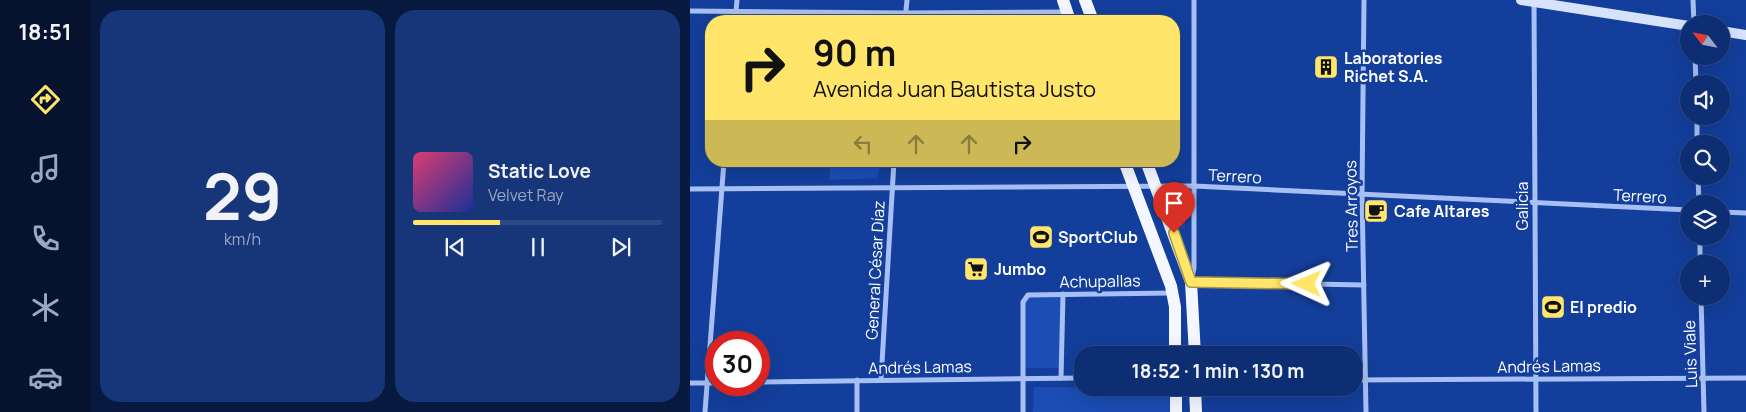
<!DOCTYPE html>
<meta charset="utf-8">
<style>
:root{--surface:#0e2e74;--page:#173679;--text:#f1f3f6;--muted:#9ba8c5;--line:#2e4a86;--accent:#ffe66a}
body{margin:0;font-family:Manrope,sans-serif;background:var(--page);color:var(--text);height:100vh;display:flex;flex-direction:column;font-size:19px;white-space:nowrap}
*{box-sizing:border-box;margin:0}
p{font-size:16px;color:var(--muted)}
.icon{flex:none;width:28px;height:28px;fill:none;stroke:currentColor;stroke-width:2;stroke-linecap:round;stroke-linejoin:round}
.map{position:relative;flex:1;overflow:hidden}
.panel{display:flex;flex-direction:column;gap:10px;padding:10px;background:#081940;width:600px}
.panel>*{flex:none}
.hud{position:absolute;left:15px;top:15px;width:475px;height:152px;border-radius:20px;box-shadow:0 5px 20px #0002,0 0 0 1px var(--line);background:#ffe66a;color:#111;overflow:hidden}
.needle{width:32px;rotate:302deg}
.tools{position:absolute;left:990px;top:15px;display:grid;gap:10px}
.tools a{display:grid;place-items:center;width:50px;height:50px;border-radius:50%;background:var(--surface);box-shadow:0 5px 20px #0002,0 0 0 1px var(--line);font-size:25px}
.speed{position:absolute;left:15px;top:331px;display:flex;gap:10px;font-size:25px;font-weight:700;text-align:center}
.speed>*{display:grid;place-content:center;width:65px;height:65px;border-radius:50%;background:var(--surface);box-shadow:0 5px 20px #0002,0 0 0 1px var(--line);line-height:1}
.speed .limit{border:8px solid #d22;background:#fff;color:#111}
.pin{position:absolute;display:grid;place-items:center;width:42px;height:42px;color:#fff;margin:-51px -21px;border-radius:50% 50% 50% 0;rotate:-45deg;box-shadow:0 0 5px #0007}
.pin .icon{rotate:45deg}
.me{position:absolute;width:55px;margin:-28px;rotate:271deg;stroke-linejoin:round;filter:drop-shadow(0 0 4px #0008)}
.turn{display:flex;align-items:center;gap:18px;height:105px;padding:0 25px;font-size:22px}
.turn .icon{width:65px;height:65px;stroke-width:2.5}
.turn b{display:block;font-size:35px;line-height:42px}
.lanes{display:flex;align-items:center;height:48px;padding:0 25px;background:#0003;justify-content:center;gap:25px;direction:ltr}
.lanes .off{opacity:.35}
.panel .card{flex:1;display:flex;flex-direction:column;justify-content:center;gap:8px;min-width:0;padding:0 18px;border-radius:20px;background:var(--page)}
.panel .dial{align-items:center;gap:0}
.dial b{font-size:65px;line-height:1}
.song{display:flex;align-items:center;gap:15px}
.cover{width:60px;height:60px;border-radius:8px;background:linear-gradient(135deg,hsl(340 70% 55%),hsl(230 70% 35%))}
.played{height:5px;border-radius:2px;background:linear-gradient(90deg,var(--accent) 35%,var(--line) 35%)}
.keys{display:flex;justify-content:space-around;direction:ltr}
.panel .tiles{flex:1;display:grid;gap:10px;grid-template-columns:repeat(2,1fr)}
.trip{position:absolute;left:384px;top:346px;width:288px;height:50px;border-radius:20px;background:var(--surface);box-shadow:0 5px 20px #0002,0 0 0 1px var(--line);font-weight:700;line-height:50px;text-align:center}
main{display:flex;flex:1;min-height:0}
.menu{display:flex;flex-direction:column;width:90px;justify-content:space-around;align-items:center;background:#06122e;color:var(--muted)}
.menu .icon{width:35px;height:35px}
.menu .current{color:var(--accent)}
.menu b{font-size:22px;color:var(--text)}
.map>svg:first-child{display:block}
.green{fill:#1b4db5}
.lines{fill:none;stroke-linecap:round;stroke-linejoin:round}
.street{stroke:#a7c0f3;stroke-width:5}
.secondary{stroke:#d7e3fd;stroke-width:10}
.primary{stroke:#f4f7ff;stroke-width:12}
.route-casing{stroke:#a69645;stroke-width:12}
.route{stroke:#ffe66a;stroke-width:9}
.labels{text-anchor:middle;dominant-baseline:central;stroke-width:5;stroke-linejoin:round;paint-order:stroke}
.poi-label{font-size:16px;font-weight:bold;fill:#fff;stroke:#133e9b;text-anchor:start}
.street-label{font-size:16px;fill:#fff;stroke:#133e9b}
</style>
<main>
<nav class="menu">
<b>18:51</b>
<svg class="icon current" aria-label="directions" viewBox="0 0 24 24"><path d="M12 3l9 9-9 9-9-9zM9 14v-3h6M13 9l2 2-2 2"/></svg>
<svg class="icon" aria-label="music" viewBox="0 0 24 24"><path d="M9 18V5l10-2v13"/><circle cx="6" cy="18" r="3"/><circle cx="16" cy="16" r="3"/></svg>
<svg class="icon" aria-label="phone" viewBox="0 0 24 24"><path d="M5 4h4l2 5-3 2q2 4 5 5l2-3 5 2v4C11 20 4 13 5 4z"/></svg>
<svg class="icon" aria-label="climate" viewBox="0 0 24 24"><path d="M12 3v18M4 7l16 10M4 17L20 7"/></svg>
<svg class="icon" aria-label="car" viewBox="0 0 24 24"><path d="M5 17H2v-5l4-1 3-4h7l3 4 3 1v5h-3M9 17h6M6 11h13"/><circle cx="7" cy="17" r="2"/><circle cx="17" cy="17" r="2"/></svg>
</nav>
<section class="panel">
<div class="tiles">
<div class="card dial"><b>29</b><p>km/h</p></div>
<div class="card">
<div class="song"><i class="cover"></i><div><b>Static Love</b><p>Velvet Ray</p></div></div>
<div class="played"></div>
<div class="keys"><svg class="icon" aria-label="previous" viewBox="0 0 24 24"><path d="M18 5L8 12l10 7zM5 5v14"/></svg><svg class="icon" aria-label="pause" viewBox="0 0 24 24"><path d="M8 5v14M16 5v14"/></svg><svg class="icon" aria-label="next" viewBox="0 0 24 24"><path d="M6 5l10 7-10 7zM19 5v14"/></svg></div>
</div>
</div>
</section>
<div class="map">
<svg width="1056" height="412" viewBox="0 0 1056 412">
<rect width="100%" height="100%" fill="#133e9b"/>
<!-- green -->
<g class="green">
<polygon points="141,161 191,161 187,178 139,180"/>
<polygon points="480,195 491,196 494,200 495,228 487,230 477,203"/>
<rect x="335" y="296" width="39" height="72"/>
<polygon points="344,387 479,388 480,412 343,412"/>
</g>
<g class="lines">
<!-- street -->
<g class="street">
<polyline points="504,0 504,268 501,282 674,285"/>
<polyline points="674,0 672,194 676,412"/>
<polyline points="844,0 846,412"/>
<polyline points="1003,0 1004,24"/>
<polyline points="0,11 216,13 377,12"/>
<polyline points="45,21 47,0"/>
<polyline points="215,21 217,0"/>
<polyline points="1005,56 1006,84"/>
<polyline points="1007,116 1007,144"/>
<polyline points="1008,176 1009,204"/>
<polyline points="0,189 504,186 999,210"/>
<polyline points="1031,212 1056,213"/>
<polyline points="1010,236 1010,264"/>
<polyline points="1011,296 1014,412"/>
<polyline points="371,378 373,294"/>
<polyline points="167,380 167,412"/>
<polyline points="191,380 204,161"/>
<polyline points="662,380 1056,378"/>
<polyline points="69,382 392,378"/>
<polyline points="0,383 26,383"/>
<polyline points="15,412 34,161"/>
<polyline points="333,412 333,302 338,295 481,293"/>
</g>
<!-- secondary -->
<g class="secondary">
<polyline points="831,0 999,26"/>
<polyline points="1031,31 1056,35"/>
</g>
<!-- primary -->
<g class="primary">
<polyline points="373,0 380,21"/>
<polyline points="395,0 403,21"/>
<polyline points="434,161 481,286 485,307 485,355"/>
<polyline points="456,161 501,282 505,355"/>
<polyline points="486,388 486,412"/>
<polyline points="505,388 506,412"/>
</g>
</g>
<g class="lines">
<defs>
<polyline id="route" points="484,233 501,282 617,284"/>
</defs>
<!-- route casing -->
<use href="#route" class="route-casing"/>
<!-- route -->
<use href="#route" class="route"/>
</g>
<!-- icons -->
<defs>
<symbol id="building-square" viewBox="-11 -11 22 22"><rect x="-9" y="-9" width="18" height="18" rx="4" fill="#ffe66a" stroke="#133e9b"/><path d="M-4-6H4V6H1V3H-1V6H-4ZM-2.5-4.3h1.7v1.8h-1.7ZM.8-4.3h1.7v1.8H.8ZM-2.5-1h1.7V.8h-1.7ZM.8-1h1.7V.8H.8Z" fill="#111"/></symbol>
<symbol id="cafe-square" viewBox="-11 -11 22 22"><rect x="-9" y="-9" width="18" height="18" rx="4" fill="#ffe66a" stroke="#133e9b"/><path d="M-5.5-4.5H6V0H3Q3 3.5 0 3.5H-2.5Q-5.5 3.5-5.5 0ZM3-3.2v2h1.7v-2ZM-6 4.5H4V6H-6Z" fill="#111"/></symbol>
<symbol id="stadium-square" viewBox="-11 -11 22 22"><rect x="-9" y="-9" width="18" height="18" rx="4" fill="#ffe66a" stroke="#133e9b"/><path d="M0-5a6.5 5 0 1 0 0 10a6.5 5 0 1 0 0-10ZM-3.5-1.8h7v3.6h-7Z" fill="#111"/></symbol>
<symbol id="supermarket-square" viewBox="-11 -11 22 22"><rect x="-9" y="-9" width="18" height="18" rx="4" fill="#ffe66a" stroke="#133e9b"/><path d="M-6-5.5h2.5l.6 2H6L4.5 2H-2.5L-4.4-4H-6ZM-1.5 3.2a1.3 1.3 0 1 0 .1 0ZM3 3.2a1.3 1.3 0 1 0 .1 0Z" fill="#111"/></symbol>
</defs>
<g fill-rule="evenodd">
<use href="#building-square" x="622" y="53" width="28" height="28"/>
<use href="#cafe-square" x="672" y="197" width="28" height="28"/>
<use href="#stadium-square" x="337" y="223" width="28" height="28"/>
<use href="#supermarket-square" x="272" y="255" width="28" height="28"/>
<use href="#stadium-square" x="849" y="293" width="28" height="28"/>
</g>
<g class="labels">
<!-- poi labels -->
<g class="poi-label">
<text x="654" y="58">Laboratories<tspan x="654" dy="18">Richet S.A.</tspan></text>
<text x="704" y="211">Cafe Altares</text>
<text x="368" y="237">SportClub</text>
<text x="304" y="269">Jumbo</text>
<text x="880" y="307">El predio</text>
</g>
<!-- street labels -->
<g class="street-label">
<text transform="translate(545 176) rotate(3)">Terrero</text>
<text transform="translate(950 196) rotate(3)">Terrero</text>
<text transform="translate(661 206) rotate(-91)">Tres Arroyos</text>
<text transform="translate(832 206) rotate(-90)">Galicia</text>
<text transform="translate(185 270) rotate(-87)">General César Díaz</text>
<text transform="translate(410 281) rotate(-1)">Achupallas</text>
<text transform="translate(1000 354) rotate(-92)">Luis Viale</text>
<text transform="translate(859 366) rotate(-1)">Andrés Lamas</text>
<text transform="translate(230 367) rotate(-1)">Andrés Lamas</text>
</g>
</g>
</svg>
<div class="tools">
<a><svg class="needle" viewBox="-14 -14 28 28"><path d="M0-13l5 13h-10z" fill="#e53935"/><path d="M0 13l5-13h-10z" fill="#9ba8c5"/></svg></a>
<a><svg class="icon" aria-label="sound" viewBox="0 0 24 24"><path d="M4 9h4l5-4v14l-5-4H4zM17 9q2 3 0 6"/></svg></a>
<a><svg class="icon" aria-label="search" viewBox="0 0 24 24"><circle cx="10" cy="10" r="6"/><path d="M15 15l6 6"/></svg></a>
<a><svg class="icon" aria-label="layers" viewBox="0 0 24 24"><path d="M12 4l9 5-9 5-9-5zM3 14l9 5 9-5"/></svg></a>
<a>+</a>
</div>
<div class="speed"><div class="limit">30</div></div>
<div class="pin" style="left:484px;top:233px;background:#d93025"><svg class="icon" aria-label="arrive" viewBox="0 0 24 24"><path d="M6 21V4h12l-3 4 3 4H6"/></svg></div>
<svg class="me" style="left:617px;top:284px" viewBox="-20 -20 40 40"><path d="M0-17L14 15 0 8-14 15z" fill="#ffe66a" stroke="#fff" stroke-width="4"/></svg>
<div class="trip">18:52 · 1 min · 130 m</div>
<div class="hud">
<div class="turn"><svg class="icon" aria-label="right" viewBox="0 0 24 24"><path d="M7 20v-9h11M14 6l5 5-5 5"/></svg><div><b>90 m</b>Avenida Juan Bautista Justo</div></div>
<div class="lanes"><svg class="icon off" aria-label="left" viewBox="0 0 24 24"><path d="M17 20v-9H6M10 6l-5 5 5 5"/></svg><svg class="icon off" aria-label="ahead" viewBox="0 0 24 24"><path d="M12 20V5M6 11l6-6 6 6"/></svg><svg class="icon off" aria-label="ahead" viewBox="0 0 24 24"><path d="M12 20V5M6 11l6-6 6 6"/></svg><svg class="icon" aria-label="right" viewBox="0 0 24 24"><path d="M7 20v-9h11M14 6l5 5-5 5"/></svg></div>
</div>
</div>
</main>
